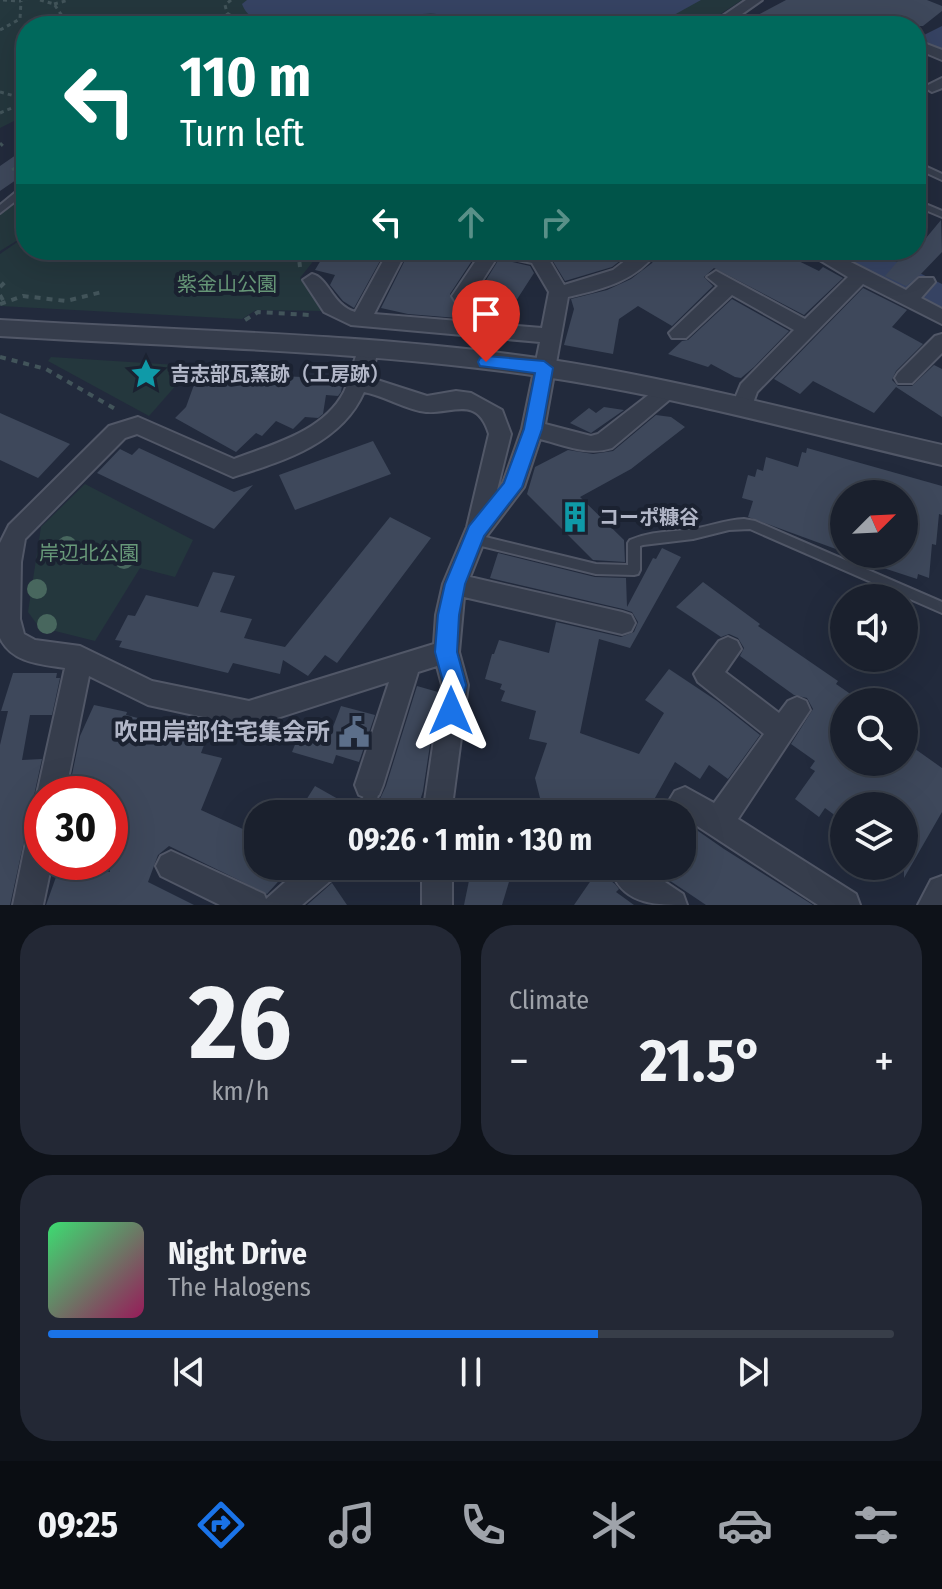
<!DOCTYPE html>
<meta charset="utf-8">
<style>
:root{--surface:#1a202d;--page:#232835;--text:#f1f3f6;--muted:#9fa3aa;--line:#383e49;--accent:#1a73e8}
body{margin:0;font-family:"Fira Sans Condensed","Noto Sans JP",sans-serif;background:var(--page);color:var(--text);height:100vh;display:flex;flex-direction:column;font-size:30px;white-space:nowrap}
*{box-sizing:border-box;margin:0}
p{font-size:26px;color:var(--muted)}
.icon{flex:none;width:44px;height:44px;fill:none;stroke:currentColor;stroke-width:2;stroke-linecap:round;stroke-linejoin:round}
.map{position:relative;height:905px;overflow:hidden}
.sheet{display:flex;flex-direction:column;gap:20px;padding:20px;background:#0e1219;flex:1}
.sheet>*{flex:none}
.hud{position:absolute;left:16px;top:16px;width:910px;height:244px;border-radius:32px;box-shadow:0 8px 32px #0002,0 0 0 2px var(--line);background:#00695c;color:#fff;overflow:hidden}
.needle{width:52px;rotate:66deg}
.buttons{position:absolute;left:830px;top:480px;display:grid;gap:16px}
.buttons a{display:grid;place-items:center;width:88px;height:88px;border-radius:50%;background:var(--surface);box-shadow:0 8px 32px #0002,0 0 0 2px var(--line);font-size:40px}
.speed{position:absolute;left:24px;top:776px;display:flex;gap:16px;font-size:40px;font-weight:700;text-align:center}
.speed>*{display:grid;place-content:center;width:104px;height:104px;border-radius:50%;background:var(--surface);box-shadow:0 8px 32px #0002,0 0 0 2px var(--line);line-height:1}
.speed .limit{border:12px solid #d22;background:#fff;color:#111}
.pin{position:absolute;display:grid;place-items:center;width:68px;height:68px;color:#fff;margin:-82px -34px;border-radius:50% 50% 50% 0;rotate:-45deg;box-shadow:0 0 8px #0007}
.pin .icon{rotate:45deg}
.me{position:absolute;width:88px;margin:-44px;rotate:0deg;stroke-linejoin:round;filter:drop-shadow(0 0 6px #0008)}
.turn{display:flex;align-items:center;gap:28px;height:168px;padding:0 32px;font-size:36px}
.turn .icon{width:104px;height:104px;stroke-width:2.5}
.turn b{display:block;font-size:56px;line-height:68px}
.lanes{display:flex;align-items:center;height:76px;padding:0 32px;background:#0003;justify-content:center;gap:40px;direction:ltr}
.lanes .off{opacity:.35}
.big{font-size:60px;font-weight:700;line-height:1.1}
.sheet .widget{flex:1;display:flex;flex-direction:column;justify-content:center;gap:12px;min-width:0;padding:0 28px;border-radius:32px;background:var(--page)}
.sheet .dial{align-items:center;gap:0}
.dial b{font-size:104px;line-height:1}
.song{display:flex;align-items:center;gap:24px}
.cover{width:96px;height:96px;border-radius:12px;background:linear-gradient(135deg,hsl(140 70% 55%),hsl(330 70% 35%))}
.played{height:8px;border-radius:4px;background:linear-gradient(90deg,var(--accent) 65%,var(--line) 65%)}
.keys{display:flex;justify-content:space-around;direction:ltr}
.heat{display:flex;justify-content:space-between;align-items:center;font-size:44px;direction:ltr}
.sheet .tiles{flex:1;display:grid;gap:20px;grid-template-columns:1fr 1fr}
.widget:last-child{grid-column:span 2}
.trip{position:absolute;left:244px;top:800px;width:452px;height:80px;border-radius:32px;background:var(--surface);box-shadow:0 8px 32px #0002,0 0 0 2px var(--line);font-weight:700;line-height:80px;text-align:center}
.tabs{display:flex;height:128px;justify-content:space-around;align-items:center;background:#0a0d12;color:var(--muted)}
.tabs .icon{width:56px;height:56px}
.tabs .active{color:var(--accent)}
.tabs b{font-size:36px;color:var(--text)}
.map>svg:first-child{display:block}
.green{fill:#24373d}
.water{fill:#364363}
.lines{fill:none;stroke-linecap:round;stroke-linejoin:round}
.river{fill:#364363;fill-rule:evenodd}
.building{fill:#3e485b}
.service-casing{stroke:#515767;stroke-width:4}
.minor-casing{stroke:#515767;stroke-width:4}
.tertiary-casing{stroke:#515767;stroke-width:4}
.path-far1{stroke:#42545a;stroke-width:3;stroke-dasharray:4 4;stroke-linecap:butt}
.path{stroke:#42545a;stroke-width:4;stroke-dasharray:6 6;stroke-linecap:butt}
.service{fill:#363d4c;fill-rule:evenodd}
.minor{fill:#363d4c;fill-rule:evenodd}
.tertiary{fill:#363d4c;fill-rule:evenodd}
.tree{fill:#48675e}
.route{fill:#1a73e8;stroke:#114b97;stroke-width:2}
.labels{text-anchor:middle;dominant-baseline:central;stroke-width:8;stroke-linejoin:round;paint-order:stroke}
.park-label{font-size:20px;fill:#689979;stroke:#1b2231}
.poi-label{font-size:20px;font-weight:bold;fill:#b2b7c8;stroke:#1b2231;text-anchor:start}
.near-poi-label{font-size:24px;font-weight:bold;fill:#b2b7c8;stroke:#1b2231;text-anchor:end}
</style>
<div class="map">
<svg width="942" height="905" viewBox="0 0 942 905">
<rect width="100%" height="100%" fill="#222a3c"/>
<!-- green -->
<g class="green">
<polygon points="0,0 742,0 702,26 26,26 26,115 0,128"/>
<polygon points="26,194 26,235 0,251 0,214"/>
<polygon points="26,236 26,250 322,250 300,278 322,311 256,310 242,319 0,306 0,254"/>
<polygon points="51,357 193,366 149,416 48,361"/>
<polygon points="85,484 193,540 175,577 140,568 95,641 39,627 28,612 41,527"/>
</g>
<!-- water -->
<path class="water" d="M 247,0 L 701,0 L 654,26 L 459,26 C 438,0 398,22 371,26 C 349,29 279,28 259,21 C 251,18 245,12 242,4 Z"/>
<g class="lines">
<!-- river -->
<g class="river">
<polygon points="942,26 942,48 916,61 916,39"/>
<polygon points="824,250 872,250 942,284 942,313 928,309 829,258"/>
</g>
</g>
<!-- building -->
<g class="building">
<polygon points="786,0 927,0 942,6 942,11 923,26 737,26"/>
<polygon points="26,148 26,173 0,191 0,166"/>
<polygon points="941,220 942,252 920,275 906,286 885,276 904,254 916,250"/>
<polygon points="327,250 386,250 354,308 343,301 330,285 335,275 315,270"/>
<polygon points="410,250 479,250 450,294 455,304 472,303 499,259 530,266 534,273 514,304 512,318 460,313 457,318 408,314 381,308"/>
<polygon points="555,250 634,250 612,267 565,281 551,258"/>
<polygon points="661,250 776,250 819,271 823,267 843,278 804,315 714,268 704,277 713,286 672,326 638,306 619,319 613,354 564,345 574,309 571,299 607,290 631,279 652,263"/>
<polygon points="863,288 907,310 892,327 923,344 896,371 892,380 898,386 912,386 934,365 942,369 942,417 896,387 874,413 813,381 800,394 774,379"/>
<polygon points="732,299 789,331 754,367 741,378 735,377 711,364 708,367 668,354 682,341 688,340"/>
<polygon points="200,368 226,369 239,374 302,377 344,374 341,392 338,396 326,395 323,414 318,418 305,417 293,429 276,421 262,436 256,433 236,452 175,418 186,407"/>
<polygon points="604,407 624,410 591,433 570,423 589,408 596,413"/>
<polygon points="0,413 70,444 38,478 0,460"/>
<polygon points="656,415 671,417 685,427 631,469 580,497 624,540 625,562 593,560 527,494 535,467 568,450 593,454 613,451"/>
<polygon points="373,441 391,474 295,510 279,475"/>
<polygon points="139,448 234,492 253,485 214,529 97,473 120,449 132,455"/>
<polygon points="807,448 942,486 942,515 939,514 936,545 932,544 929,578 918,574 917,579 853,558 853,554 904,554 904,494 844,494 844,552 748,517 753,501 742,498 748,475 755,477 757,469 763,471 766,457 798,467 802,452 806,453"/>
<polygon points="390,517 431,538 337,663 325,655 308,676 283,660 280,674 233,663 228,673 119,647 122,641 115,640 128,615 135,616 146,595 198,607 213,572 235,576 220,612 252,619 244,638 285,647"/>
<polygon points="662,548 681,557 630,648 599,639 580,733 639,754 664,713 645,700 669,669 717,701 760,735 728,779 709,765 700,779 675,762 646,814 544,814 535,778 547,743 529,739 536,711 501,701 505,691 500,689 502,684 485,679 492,654 494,654 499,640 549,653 556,622 621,637 634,632 638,622 632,612 623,609 490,578 498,553 595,577 626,578 627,607 653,558 656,559"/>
<polygon points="703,582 760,624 758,626 838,681 836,684 862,702 844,702 844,762 904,762 904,756 911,746 942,768 942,812 904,878 904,806 844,806 844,822 825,808 819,817 795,799 815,771 810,768 815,761 791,744 813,709 807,698 794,695 740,656 744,648 738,638 729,634 721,637 676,607"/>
<polygon points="13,673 57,673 56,678 60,678 52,715 30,715 22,760 42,759 10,905 0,905 0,745 8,711 1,711"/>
<polygon points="417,686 438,692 423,791 416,814 373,814 386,786"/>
<polygon points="94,705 127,712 126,715 178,728 173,739 204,745 201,753 222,758 201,810 258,836 258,866 298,866 288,876 286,873 267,894 169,846 158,855 148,882 194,905 46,905 61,863 110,872 110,794 68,794 80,736"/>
<polygon points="341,706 375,715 359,762 336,755 333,764 292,752 305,720 333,727"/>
<polygon points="315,786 354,808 351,814 312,814 301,808"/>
<polygon points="688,824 724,849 813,905 706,905 651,868 682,866 682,828"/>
<polygon points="472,866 495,866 512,872 502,905 464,905"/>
<polygon points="600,873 615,884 619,889 616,892 634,905 574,905 594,876 597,877"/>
<polygon points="332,883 347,905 307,905"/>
</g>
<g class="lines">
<defs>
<g id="service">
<polygon points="916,162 942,174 942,180 916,168"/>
<polygon points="22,187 26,187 26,193 0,213 0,205"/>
<polygon points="916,200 942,211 942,217 916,206"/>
<path d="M 744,519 L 755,521 L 942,602 L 942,613 L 750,529 L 729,530 L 693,539 L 643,545 L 640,546 L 640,570 L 638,574 L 634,575 L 596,574 L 473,544 L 469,542 L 467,539 L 469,536 L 473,534 L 596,564 L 628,565 L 628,543 L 630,540 C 651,531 671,532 693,529 C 710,526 726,520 744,519 Z"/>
<path d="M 370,779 L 375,781 C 381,796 377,801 369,814 L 354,814 L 365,794 L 363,786 L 365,781 Z"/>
</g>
<g id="minor">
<polygon points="746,0 762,0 725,26 708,26"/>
<polygon points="916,40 942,50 942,60 916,49"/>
<polygon points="942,78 942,88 932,92 924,87"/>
<path d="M 389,250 L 407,250 L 374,314 L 542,328 L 549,292 L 532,263 L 498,256 L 469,301 L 455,301 L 452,296 L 483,250 L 552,250 L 548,258 L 564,285 L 613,270 L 639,250 L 658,250 C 637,281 603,289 568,297 L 545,424 L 591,436 L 598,434 L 660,386 L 674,386 L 677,391 L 674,396 L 612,448 C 587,456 564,445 540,439 L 524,487 L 486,537 L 470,577 L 622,612 L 631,615 L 635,623 L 631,631 L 622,634 L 464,597 L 459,652 L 468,685 L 451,814 L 423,814 L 442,685 L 437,666 L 418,672 L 383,785 L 379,795 L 369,799 L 359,795 L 355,785 L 389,682 L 249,727 L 148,705 L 89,676 L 65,794 L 42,794 L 41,804 L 37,794 L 65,668 C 40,664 12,663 0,638 L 0,543 L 9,525 L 109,426 L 138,417 L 234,459 C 273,444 323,432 344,392 C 351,377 353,359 361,345 L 375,345 L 378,350 L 371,378 L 427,396 L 456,391 L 471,393 L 502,410 L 511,434 L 497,490 L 503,483 L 522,429 L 540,342 L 351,325 L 324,312 L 303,280 L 312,274 C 329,278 332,305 355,312 ZM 364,392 C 385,396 406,410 426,412 C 453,414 477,395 489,434 L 467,527 L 443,584 L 436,615 L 434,644 L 249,701 L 152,681 L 80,646 L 35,640 L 24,634 L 20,619 L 21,562 L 25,539 L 125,438 L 137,434 L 233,477 C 283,461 341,444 364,392 Z"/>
<polygon points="803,250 827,250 906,290 919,278 933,278 935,282 921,298 942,309 942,324 863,284 757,392 749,414 735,414 731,408 741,384 794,330 732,295 686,338 672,338 669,333 718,286 707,277 716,271 805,319 848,277"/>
<polygon points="942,334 942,353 912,383 898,383 895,378 898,373 935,336"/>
<polygon points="728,637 737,641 741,649 725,672 779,713 788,701 797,697 806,701 810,710 738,819 856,894 860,905 818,905 688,820 682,825 682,814 661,814 675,791 685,787 714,803 764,734 698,682 694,674 719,641"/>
<polygon points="42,822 42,862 52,862 43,905 13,905 27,837 32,827"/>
<polygon points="171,851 264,894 266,899 303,866 341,866 336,876 302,905 220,905 161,876 156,866 161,856"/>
<rect x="422" y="866" width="30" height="39"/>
<path d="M 617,866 L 649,866 L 647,870 L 683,894 L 687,905 C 658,905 626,905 613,875 Z"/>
<polygon points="942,876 942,905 918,905 931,880"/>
</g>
<path id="tertiary" d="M 0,320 C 181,331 365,333 545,359 C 678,379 810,415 942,445 L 942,465 C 810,434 679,397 545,377 C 367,350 179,347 0,336 Z"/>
</defs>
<!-- service casing -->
<use href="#service" class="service-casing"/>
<!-- minor casing -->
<use href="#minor" class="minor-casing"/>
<!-- tertiary casing -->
<use href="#tertiary" class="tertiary-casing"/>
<!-- path-far1 -->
<g class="path-far1">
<polyline points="3,0 21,1"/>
<polyline points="40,0 54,4 69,26"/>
<polyline points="231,0 225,5 227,13 246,26"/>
<polyline points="54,4 69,0"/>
<polyline points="0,30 20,19 21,1"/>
<polyline points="0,92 26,99"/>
<polyline points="0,113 26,102"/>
<polyline points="0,143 4,147"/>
<polyline points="12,170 26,161"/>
</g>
<!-- path -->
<g class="path">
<polyline points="298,250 300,267"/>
<polyline points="0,287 7,280"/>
<polyline points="0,295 4,302"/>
<polyline points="0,304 23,296 66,301 102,292"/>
<polyline points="245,320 258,312 310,315"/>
<polyline points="0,357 46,369 117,410"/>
</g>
<!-- service -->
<use href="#service" class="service"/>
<!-- minor -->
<use href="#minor" class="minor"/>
<!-- tertiary -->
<use href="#tertiary" class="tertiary"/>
</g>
<!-- trees -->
<g class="tree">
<circle cx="67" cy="546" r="10"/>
<circle cx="124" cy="559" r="10"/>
<circle cx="37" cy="589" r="10"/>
<circle cx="47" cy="624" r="10"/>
</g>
<!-- route -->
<polygon class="route" points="486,356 544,361 553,368 542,429 522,487 484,536 465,584 459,615 457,652 466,685 459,718 451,721 444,718 440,711 444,685 435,652 438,615 445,584 469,526 504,483 524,429 535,373 480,366 478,362 480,358"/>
<!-- icons -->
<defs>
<symbol id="sight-bare" viewBox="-9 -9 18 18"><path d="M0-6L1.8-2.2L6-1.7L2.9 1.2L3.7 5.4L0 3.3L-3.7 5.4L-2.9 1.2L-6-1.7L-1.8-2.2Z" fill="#0f9aa8" stroke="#1b2231" stroke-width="2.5" paint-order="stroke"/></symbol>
<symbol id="building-bare" viewBox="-9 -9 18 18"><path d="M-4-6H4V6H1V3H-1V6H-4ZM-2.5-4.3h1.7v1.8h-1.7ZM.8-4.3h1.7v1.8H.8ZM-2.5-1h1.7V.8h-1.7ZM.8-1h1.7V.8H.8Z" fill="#0f9aa8" stroke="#1b2231" stroke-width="2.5" paint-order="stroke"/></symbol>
<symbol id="civic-bare" viewBox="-9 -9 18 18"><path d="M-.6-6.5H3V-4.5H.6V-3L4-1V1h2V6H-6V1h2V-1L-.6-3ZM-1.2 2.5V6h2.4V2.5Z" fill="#5c6f8a" stroke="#1b2231" stroke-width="2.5" paint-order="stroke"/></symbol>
</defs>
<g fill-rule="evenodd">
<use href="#sight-bare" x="124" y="352" width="44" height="44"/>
<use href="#building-bare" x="553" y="495" width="44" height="44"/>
<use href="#civic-bare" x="332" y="710" width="44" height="44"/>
</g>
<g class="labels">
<!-- park labels -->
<g class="park-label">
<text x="227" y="284">紫金山公園</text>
<text x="89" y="553">岸辺北公園</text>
</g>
<!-- poi labels -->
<g class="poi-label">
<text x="170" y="374">吉志部瓦窯跡（工房跡）</text>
<text x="599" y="517">コーポ糠谷</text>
</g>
<!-- near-poi labels -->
<g class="near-poi-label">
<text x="330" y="732">吹田岸部住宅集会所</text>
</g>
</g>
</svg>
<div class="buttons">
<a><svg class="needle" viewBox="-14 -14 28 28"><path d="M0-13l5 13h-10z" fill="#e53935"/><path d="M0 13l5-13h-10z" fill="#9fa3aa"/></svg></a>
<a><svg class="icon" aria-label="sound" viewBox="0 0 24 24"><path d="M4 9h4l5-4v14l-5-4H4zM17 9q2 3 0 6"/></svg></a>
<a><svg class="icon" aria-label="search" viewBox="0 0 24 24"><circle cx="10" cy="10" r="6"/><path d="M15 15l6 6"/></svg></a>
<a><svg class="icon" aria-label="layers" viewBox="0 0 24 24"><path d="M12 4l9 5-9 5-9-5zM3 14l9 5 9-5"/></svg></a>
</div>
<div class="speed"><div class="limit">30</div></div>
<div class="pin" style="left:486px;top:362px;background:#d93025"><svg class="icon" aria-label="arrive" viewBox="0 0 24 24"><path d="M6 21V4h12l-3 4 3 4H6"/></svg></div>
<svg class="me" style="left:451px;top:711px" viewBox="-20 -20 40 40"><path d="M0-17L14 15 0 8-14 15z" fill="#1a73e8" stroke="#fff" stroke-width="4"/></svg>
<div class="trip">09:26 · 1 min · 130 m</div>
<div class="hud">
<div class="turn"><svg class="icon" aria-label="left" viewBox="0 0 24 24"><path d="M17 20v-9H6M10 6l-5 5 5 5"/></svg><div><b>110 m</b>Turn left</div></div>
<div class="lanes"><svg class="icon" aria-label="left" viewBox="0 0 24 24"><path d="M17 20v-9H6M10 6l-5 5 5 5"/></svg><svg class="icon off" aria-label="ahead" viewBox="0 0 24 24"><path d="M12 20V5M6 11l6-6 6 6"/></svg><svg class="icon off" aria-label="right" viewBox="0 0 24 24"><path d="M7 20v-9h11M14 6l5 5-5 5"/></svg></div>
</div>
</div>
<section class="sheet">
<div class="tiles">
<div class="widget dial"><b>26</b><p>km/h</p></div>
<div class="widget"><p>Climate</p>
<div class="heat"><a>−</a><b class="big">21.5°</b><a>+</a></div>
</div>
<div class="widget">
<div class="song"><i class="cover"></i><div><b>Night Drive</b><p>The Halogens</p></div></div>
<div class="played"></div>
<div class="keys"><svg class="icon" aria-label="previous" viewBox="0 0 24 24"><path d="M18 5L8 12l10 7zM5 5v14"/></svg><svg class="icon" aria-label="pause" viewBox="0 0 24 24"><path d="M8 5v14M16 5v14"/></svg><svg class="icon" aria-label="next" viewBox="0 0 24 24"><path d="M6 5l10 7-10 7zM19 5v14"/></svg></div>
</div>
</div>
</section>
<nav class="tabs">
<b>09:25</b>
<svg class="icon active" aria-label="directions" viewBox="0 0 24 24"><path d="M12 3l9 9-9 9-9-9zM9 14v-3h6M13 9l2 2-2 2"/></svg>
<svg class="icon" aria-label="music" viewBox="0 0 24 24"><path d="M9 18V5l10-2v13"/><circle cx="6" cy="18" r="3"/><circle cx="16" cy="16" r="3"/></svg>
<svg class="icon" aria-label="phone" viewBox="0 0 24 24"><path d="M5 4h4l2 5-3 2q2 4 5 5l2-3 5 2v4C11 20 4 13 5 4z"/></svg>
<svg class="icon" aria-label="climate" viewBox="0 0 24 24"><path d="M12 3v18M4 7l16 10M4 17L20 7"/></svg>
<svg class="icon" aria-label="car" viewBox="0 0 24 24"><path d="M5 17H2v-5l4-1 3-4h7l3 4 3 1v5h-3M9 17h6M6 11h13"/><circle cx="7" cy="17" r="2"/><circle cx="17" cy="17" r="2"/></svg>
<svg class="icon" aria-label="filters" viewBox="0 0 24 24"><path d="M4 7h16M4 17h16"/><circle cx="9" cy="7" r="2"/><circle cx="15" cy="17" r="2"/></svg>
</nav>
